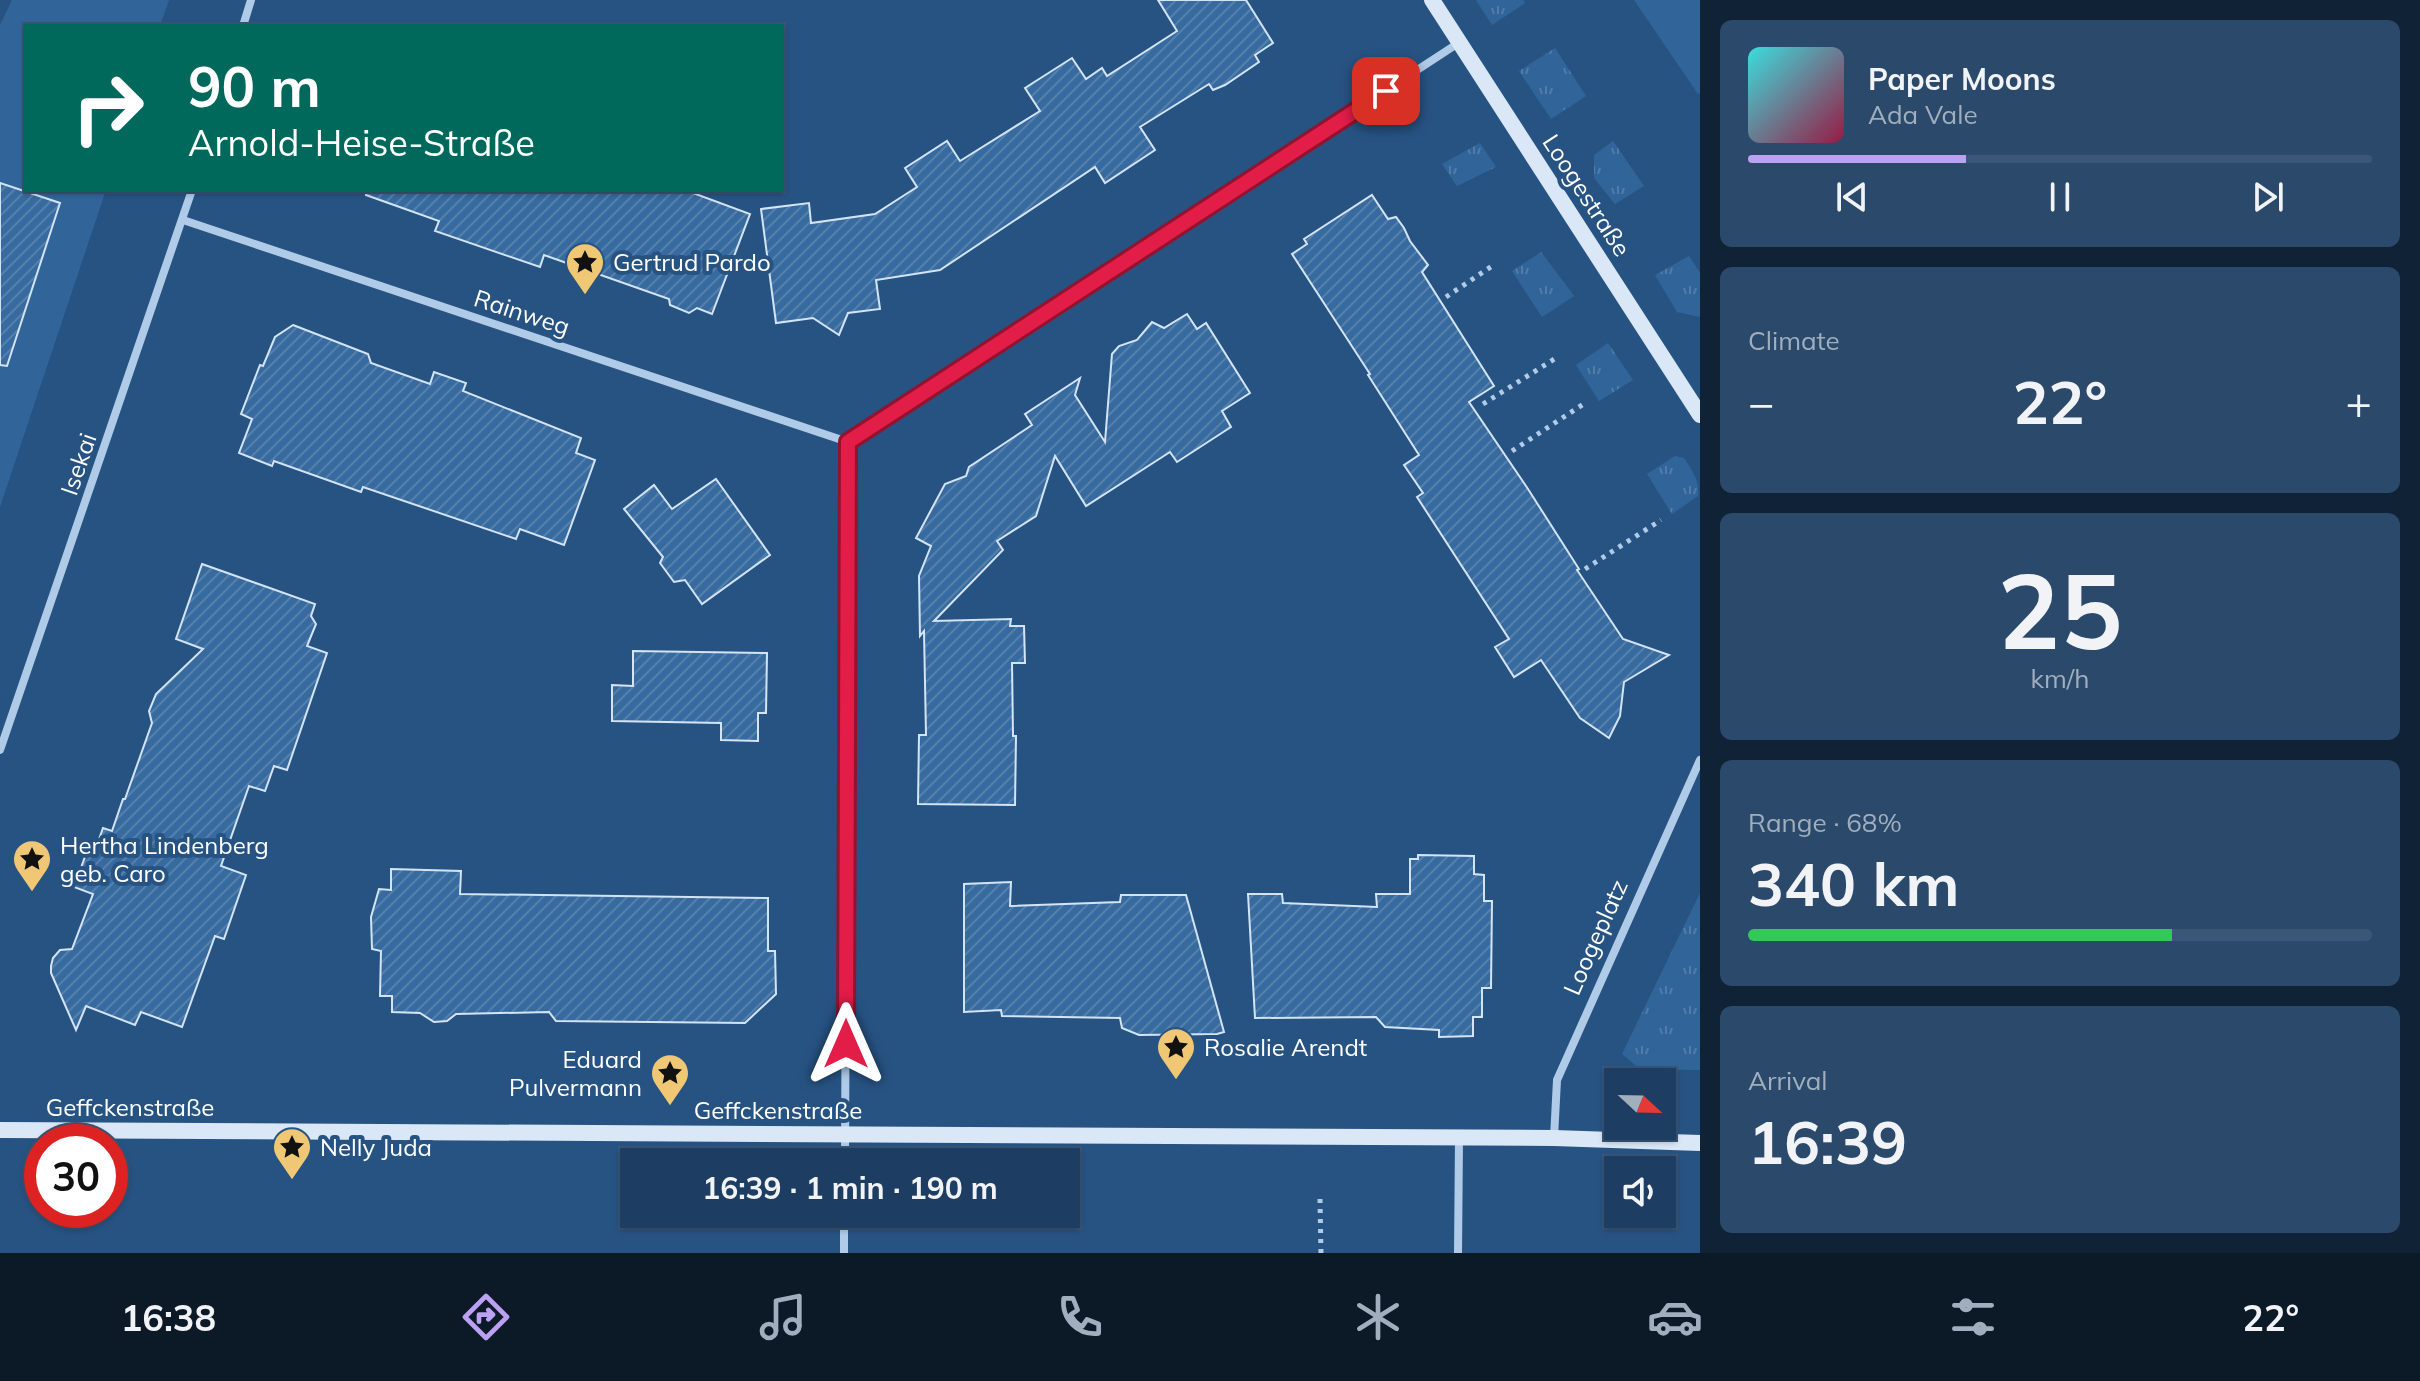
<!DOCTYPE html>
<meta charset="utf-8">
<style>
:root{--surface:#1d3e62;--page:#2a496b;--text:#f1f3f6;--muted:#a0aebe;--line:#3b5777;--accent:#bca0f2}
body{margin:0;font-family:Mulish,sans-serif;background:var(--page);color:var(--text);height:100vh;display:flex;flex-direction:column;font-size:30px;white-space:nowrap}
*{box-sizing:border-box;margin:0}
p{font-size:26px;color:var(--muted)}
.icon{flex:none;width:44px;height:44px;fill:none;stroke:currentColor;stroke-width:2;stroke-linecap:round;stroke-linejoin:round}
.map{position:relative;flex:1;overflow:hidden}
.side{display:flex;flex-direction:column;gap:20px;padding:20px;background:#102236;width:720px}
.side>*{flex:none}
.guide{position:absolute;left:24px;top:24px;width:760px;height:168px;border-radius:0px;box-shadow:0 2px 6px #0004,0 0 0 2px var(--line);background:#00695c;color:#fff;overflow:hidden}
.needle{width:52px;rotate:112deg}
.tools{position:absolute;left:1604px;top:1068px;display:grid;gap:16px}
.tools a{display:grid;place-items:center;width:72px;height:72px;border-radius:0px;background:var(--surface);box-shadow:0 2px 6px #0004,0 0 0 2px var(--line);font-size:40px}
.speed{position:absolute;left:24px;top:1124px;display:flex;gap:16px;font-size:40px;font-weight:700;text-align:center}
.speed>*{display:grid;place-content:center;width:104px;height:104px;border-radius:50%;background:var(--surface);box-shadow:0 2px 6px #0004,0 0 0 2px var(--line);line-height:1}
.speed .limit{border:12px solid #d22;background:#fff;color:#111}
.pin{position:absolute;display:grid;place-items:center;width:68px;height:68px;color:#fff;margin:-34px;border-radius:16px;box-shadow:0 4px 12px #0006}
.me{position:absolute;width:88px;margin:-44px;rotate:0deg;stroke-linejoin:round;filter:drop-shadow(0 0 6px #0008)}
.turn{display:flex;align-items:center;gap:28px;height:168px;padding:0 32px;font-size:36px}
.turn .icon{width:104px;height:104px;stroke-width:2.5}
.turn b{display:block;font-size:56px;line-height:68px}
.big{font-size:60px;font-weight:700;line-height:1.1}
.side .tile{flex:1;display:flex;flex-direction:column;justify-content:center;gap:12px;min-width:0;padding:0 28px;border-radius:12px;background:var(--page)}
.side .dial{align-items:center;gap:0}
.dial b{font-size:104px;line-height:1}
.song{display:flex;align-items:center;gap:24px}
.cover{width:96px;height:96px;border-radius:12px;background:linear-gradient(135deg,hsl(180 70% 55%),hsl(340 70% 35%))}
.played{height:8px;border-radius:4px;background:linear-gradient(90deg,var(--accent) 35%,var(--line) 35%)}
.keys{display:flex;justify-content:space-around;direction:ltr}
.heat{display:flex;justify-content:space-between;align-items:center;font-size:44px;direction:ltr}
.charge{height:12px;border-radius:6px;background:linear-gradient(90deg,#34c759 68%,var(--line) 0)}
.trip{position:absolute;left:620px;top:1148px;width:460px;height:80px;border-radius:0px;background:var(--surface);box-shadow:0 2px 6px #0004,0 0 0 2px var(--line);font-weight:700;line-height:80px;text-align:center}
.tabs{display:flex;height:128px;justify-content:space-around;align-items:center;background:#0c1927;color:var(--muted)}
.tabs .icon{width:56px;height:56px}
.tabs .current{color:var(--accent)}
.tabs b{font-size:36px;color:var(--text)}
main{display:flex;flex:1;min-height:0}
.map>svg:first-child{display:block}
.grass{fill:url(#grass-tufts)}
.pitch{fill:#31659a}
.building{fill:url(#building-hatch);stroke:#d3e4f6;stroke-width:2}
.lines{fill:none;stroke-linecap:round;stroke-linejoin:round}
.path{stroke:#b0cbe7;stroke-width:5;stroke-dasharray:4 6;stroke-linecap:butt}
.street{stroke:#b0cbe7;stroke-width:8}
.secondary{stroke:#d9e7f6;stroke-width:16}
.route-casing{stroke:#92132f;stroke-width:20}
.route{stroke:#e11d48;stroke-width:14}
.labels{text-anchor:middle;dominant-baseline:central;stroke-width:8;stroke-linejoin:round;paint-order:stroke}
.street-label{font-size:24px;fill:#fff;stroke:#275383}
.poi-label{font-size:24px;fill:#fff;stroke:#275383;text-anchor:start}
</style>
<main>
<div class="map">
<svg width="1700" height="1253" viewBox="0 0 1700 1253">
<defs>
<pattern id="grass-tufts" width="24" height="20" patternUnits="userSpaceOnUse" patternTransform="scale(2)"><rect width="24" height="20" fill="#31659a"/><path d="M3 7l-1-3M5 7V3M7 7l1-3M15 17l-1-3M17 17v-4M19 17l1-3" fill="none" stroke="#507ca9"/></pattern>
<pattern id="building-hatch" width="6" height="6" patternUnits="userSpaceOnUse" patternTransform="scale(2)"><rect width="6" height="6" fill="#376a9f"/><path d="M-1 1l2-2M0 6l6-6M5 7l2-2" fill="none" stroke="#5580ad"/></pattern>
</defs>
<rect width="100%" height="100%" fill="#275383"/>
<!-- grass -->
<g class="grass">
<polygon points="1476,0 1523,0 1525,3 1492,25"/>
<polygon points="1555,48 1586,96 1551,119 1519,71"/>
<polygon points="1613,141 1644,186 1615,204 1594,178 1594,155"/>
<polygon points="1480,143 1496,167 1457,186 1442,164"/>
<polygon points="1541,252 1574,296 1542,317 1512,271"/>
<polygon points="1689,256 1700,273 1700,317 1677,312 1655,275"/>
<polygon points="1608,343 1633,380 1599,401 1576,365"/>
<path d="M 1675,456 L 1684,458 C 1692,470 1700,481 1698,496 L 1672,514 L 1647,474 Z"/>
<polygon points="1700,893 1700,1070 1640,1069 1622,1054"/>
</g>
<!-- pitch -->
<g class="pitch">
<polygon points="12,0 169,0 160,26 26,26 26,190 106,190 0,507 0,25"/>
<polygon points="1634,0 1700,0 1700,93 1698,94"/>
</g>
<!-- building -->
<g class="building">
<polygon points="1158,0 1246,0 1273,43 1255,55 1259,62 1225,85 1213,90 1209,84 1140,127 1155,150 1105,183 1095,167 940,270 876,280 880,309 848,313 839,335 813,318 776,323 761,209 809,203 811,223 875,214 917,187 905,168 947,141 960,161 1040,111 1025,88 1072,58 1086,79 1102,68 1107,76 1177,31"/>
<polygon points="0,183 60,203 7,366 0,365"/>
<polygon points="367,190 685,190 750,214 712,314 697,308 689,313 670,305 669,299 544,255 540,267 435,231 439,221 366,195"/>
<polygon points="1372,195 1388,219 1396,217 1404,228 1410,241 1428,265 1422,272 1494,386 1469,402 1528,489 1579,569 1577,570 1623,639 1669,655 1624,682 1620,716 1609,738 1580,718 1541,660 1514,677 1495,647 1509,639 1417,497 1423,493 1404,465 1419,455 1368,375 1370,374 1292,254 1307,244 1304,239"/>
<polygon points="1187,314 1197,329 1206,323 1250,393 1222,411 1231,427 1177,462 1170,452 1086,506 1055,456 1036,516 997,541 1003,550 934,621 1011,619 1010,626 1024,626 1025,663 1012,663 1013,736 1016,736 1015,805 918,804 919,735 926,735 924,631 920,636 919,576 931,546 916,538 945,484 966,476 969,467 1032,425 1025,414 1080,378 1075,395 1105,442 1112,354 1119,346 1137,340 1152,322 1164,328"/>
<polygon points="293,325 368,354 371,363 430,384 434,372 466,383 463,391 581,438 576,453 595,460 564,545 520,529 516,539 363,487 361,492 274,461 272,466 239,453 252,419 241,414 260,365 263,366 275,337"/>
<polygon points="716,479 770,555 702,604 685,580 674,582 660,563 663,557 624,509 654,485 672,509"/>
<polygon points="202,564 315,604 311,616 316,624 307,646 327,653 287,770 274,766 265,791 249,786 221,866 246,875 224,939 215,936 182,1027 141,1012 135,1025 86,1006 76,1030 51,973 51,966 53,958 60,950 72,949 93,894 74,887 86,854 93,856 103,828 112,831 123,799 125,799 152,723 149,711 156,694 203,649 176,639"/>
<polygon points="633,651 767,653 766,713 758,713 758,741 721,740 721,723 612,721 612,685 633,686"/>
<polygon points="1418,855 1474,856 1474,874 1484,875 1484,901 1492,901 1491,988 1482,988 1482,1017 1473,1017 1473,1036 1439,1037 1439,1030 1385,1027 1376,1017 1255,1018 1248,894 1282,894 1283,903 1377,907 1376,894 1410,894 1410,859 1418,859"/>
<polygon points="391,869 461,871 460,894 768,898 768,951 775,951 776,994 745,1023 556,1021 549,1012 456,1014 447,1021 434,1022 420,1013 392,1012 392,996 380,996 381,951 372,949 371,917 379,889 391,890"/>
<polygon points="1011,882 1010,906 1120,902 1121,895 1186,895 1224,1032 1217,1034 1139,1035 1122,1028 1120,1018 1002,1016 1001,1010 964,1012 964,884"/>
</g>
<g class="lines">
<!-- path -->
<g class="path">
<polyline points="1446,297 1495,264"/>
<polyline points="1483,404 1556,358"/>
<polyline points="1512,451 1585,403"/>
<polyline points="1585,569 1661,520"/>
<polyline points="1320,1199 1321,1253"/>
</g>
<!-- street -->
<g class="street">
<polyline points="243,26 251,0"/>
<polyline points="183,220 848,442"/>
<polyline points="848,442 1460,42"/>
<polyline points="0,750 192,190"/>
<polyline points="1554,1138 1557,1080 1700,760"/>
<polyline points="845,1162 848,442"/>
<polyline points="844,1253 844,1214"/>
<polyline points="1458,1253 1459,1139"/>
</g>
<!-- secondary -->
<g class="secondary">
<polyline points="1432,0 1700,415"/>
<polyline points="0,1130 1554,1138 1700,1143"/>
</g>
</g>
<g class="lines">
<defs>
<polyline id="route" points="846,1044 848,442 1386,91"/>
</defs>
<!-- route casing -->
<use href="#route" class="route-casing"/>
<!-- route -->
<use href="#route" class="route"/>
</g>
<!-- icons -->
<defs>
<symbol id="sight-pin" viewBox="-11 -11 22 30"><path d="M0 17L-7.5 6A9.5 9.5 0 1 1 7.5 6Z" fill="#efc775" stroke="#275383"/><path d="M0-6L1.8-2.2L6-1.7L2.9 1.2L3.7 5.4L0 3.3L-3.7 5.4L-2.9 1.2L-6-1.7L-1.8-2.2Z" fill="#111"/></symbol>
</defs>
<g fill-rule="evenodd">
<use href="#sight-pin" x="563" y="240" width="44" height="60"/>
<use href="#sight-pin" x="10" y="837" width="44" height="60"/>
<use href="#sight-pin" x="1154" y="1025" width="44" height="60"/>
<use href="#sight-pin" x="648" y="1051" width="44" height="60"/>
<use href="#sight-pin" x="270" y="1125" width="44" height="60"/>
</g>
<g class="labels">
<!-- street labels -->
<g class="street-label">
<text transform="translate(1587 195) rotate(57)">Loogestraße</text>
<text transform="translate(522 312) rotate(18)">Rainweg</text>
<text transform="translate(78 464) rotate(-71)">Isekai</text>
<text transform="translate(1595 937) rotate(-66)">Loogeplatz</text>
<text x="130" y="1107">Geffckenstraße</text>
<text x="778" y="1110">Geffckenstraße</text>
</g>
<!-- poi labels -->
<g class="poi-label">
<text x="613" y="262">Gertrud Pardo</text>
<text x="60" y="845">Hertha Lindenberg<tspan x="60" dy="28">geb. Caro</tspan></text>
<text x="1204" y="1047">Rosalie Arendt</text>
<text x="642" y="1059" text-anchor="end">Eduard<tspan x="642" dy="28">Pulvermann</tspan></text>
<text x="320" y="1147">Nelly Juda</text>
</g>
</g>
</svg>
<div class="tools">
<a><svg class="needle" viewBox="-14 -14 28 28"><path d="M0-13l5 13h-10z" fill="#e53935"/><path d="M0 13l5-13h-10z" fill="#a0aebe"/></svg></a>
<a><svg class="icon" aria-label="sound" viewBox="0 0 24 24"><path d="M4 9h4l5-4v14l-5-4H4zM17 9q2 3 0 6"/></svg></a>
</div>
<div class="speed"><div class="limit">30</div></div>
<div class="pin" style="left:1386px;top:91px;background:#d93025"><svg class="icon" aria-label="arrive" viewBox="0 0 24 24"><path d="M6 21V4h12l-3 4 3 4H6"/></svg></div>
<svg class="me" style="left:846px;top:1044px" viewBox="-20 -20 40 40"><path d="M0-17L14 15 0 8-14 15z" fill="#e11d48" stroke="#fff" stroke-width="4"/></svg>
<div class="trip">16:39 · 1 min · 190 m</div>
<div class="guide">
<div class="turn"><svg class="icon" aria-label="right" viewBox="0 0 24 24"><path d="M7 20v-9h11M14 6l5 5-5 5"/></svg><div><b>90 m</b>Arnold-Heise-Straße</div></div>
</div>
</div>
<section class="side">
<div class="tile">
<div class="song"><i class="cover"></i><div><b>Paper Moons</b><p>Ada Vale</p></div></div>
<div class="played"></div>
<div class="keys"><svg class="icon" aria-label="previous" viewBox="0 0 24 24"><path d="M18 5L8 12l10 7zM5 5v14"/></svg><svg class="icon" aria-label="pause" viewBox="0 0 24 24"><path d="M8 5v14M16 5v14"/></svg><svg class="icon" aria-label="next" viewBox="0 0 24 24"><path d="M6 5l10 7-10 7zM19 5v14"/></svg></div>
</div>
<div class="tile"><p>Climate</p>
<div class="heat"><a>−</a><b class="big">22°</b><a>+</a></div>
</div>
<div class="tile dial"><b>25</b><p>km/h</p></div>
<div class="tile"><p>Range · 68%</p><b class="big">340 km</b><div class="charge"></div></div>
<div class="tile"><p>Arrival</p><b class="big">16:39</b></div>
</section>
</main>
<nav class="tabs">
<b>16:38</b>
<svg class="icon current" aria-label="directions" viewBox="0 0 24 24"><path d="M12 3l9 9-9 9-9-9zM9 14v-3h6M13 9l2 2-2 2"/></svg>
<svg class="icon" aria-label="music" viewBox="0 0 24 24"><path d="M9 18V5l10-2v13"/><circle cx="6" cy="18" r="3"/><circle cx="16" cy="16" r="3"/></svg>
<svg class="icon" aria-label="phone" viewBox="0 0 24 24"><path d="M5 4h4l2 5-3 2q2 4 5 5l2-3 5 2v4C11 20 4 13 5 4z"/></svg>
<svg class="icon" aria-label="climate" viewBox="0 0 24 24"><path d="M12 3v18M4 7l16 10M4 17L20 7"/></svg>
<svg class="icon" aria-label="car" viewBox="0 0 24 24"><path d="M5 17H2v-5l4-1 3-4h7l3 4 3 1v5h-3M9 17h6M6 11h13"/><circle cx="7" cy="17" r="2"/><circle cx="17" cy="17" r="2"/></svg>
<svg class="icon" aria-label="filters" viewBox="0 0 24 24"><path d="M4 7h16M4 17h16"/><circle cx="9" cy="7" r="2"/><circle cx="15" cy="17" r="2"/></svg>
<b>22°</b>
</nav>
